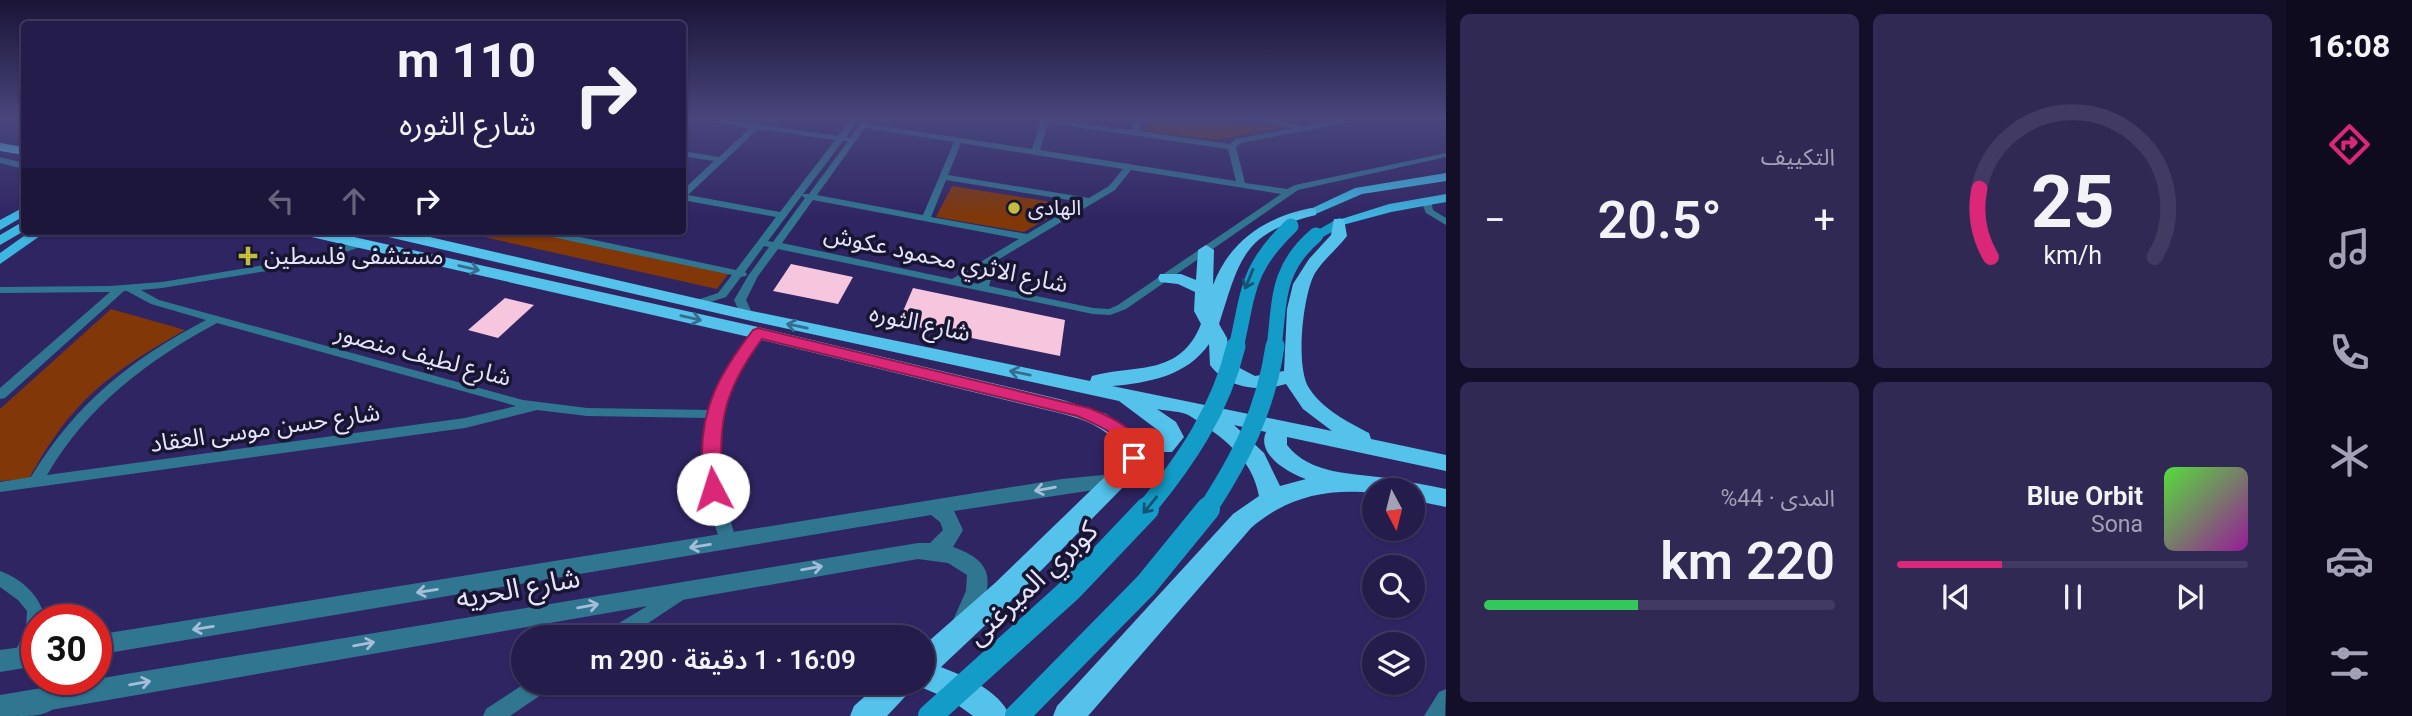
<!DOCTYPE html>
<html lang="ar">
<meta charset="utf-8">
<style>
:root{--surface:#241c4a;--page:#302954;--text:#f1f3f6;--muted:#a3a1b5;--line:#413a62;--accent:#db2777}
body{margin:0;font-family:Roboto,"Noto Sans Arabic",sans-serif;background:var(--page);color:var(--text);direction:rtl;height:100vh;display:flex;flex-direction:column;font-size:26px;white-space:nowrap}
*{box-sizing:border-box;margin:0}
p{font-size:23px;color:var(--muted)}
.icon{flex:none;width:38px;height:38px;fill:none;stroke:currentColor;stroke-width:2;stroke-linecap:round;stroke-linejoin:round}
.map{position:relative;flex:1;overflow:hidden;direction:ltr}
.panel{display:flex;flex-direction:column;gap:14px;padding:14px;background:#140f29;width:840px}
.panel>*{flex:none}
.banner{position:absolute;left:21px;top:21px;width:665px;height:214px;border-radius:7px;box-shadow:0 2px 5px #0004,0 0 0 2px var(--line);direction:rtl;background:#241c4a;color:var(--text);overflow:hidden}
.needle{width:46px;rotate:173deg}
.buttons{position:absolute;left:1362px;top:478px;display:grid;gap:14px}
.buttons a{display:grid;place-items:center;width:63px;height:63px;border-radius:50%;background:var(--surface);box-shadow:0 2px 5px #0004,0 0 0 2px var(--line);font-size:35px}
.speed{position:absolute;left:21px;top:604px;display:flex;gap:14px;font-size:35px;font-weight:700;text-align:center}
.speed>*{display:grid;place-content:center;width:91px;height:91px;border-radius:50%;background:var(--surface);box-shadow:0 2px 5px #0004,0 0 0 2px var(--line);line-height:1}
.speed .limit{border:10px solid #d22;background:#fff;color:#111}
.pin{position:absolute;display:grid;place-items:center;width:60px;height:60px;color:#fff;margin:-30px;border-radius:14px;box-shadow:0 4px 10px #0006}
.me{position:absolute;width:77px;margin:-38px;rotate:355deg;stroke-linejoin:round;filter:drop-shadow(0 0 5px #0008)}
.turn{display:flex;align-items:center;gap:24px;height:147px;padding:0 35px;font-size:32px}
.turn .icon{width:91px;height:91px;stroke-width:2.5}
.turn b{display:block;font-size:49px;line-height:60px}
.lanes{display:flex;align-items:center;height:66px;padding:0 35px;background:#0003;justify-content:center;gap:35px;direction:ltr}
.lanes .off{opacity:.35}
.big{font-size:52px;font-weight:600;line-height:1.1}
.panel .widget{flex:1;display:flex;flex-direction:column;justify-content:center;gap:10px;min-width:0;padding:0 24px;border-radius:10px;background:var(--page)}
.panel .dial{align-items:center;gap:0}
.dial svg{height:182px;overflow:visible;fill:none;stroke:var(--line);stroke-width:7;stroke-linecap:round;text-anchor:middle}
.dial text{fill:var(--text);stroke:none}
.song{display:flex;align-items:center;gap:21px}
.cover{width:84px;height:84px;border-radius:10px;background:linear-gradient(135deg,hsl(110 70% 55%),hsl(300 70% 35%))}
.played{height:7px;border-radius:4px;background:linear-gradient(90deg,var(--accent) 30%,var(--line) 30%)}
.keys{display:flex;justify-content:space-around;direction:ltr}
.heat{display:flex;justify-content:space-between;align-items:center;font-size:38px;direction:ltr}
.charge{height:10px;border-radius:5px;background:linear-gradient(90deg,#34c759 44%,var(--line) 0)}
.panel .tiles{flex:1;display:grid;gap:14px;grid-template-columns:repeat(2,1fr)}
.trip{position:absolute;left:511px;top:625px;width:424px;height:70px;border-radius:35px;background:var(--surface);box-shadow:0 2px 5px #0004,0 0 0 2px var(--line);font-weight:600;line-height:70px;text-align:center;direction:rtl}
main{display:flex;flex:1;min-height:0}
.dock{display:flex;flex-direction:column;width:126px;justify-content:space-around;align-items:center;background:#0e0b1e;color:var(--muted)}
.dock .icon{width:49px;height:49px}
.dock .current{color:var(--accent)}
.dock b{font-size:32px;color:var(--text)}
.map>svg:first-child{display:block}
.green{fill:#813707}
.building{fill:#f6c6de}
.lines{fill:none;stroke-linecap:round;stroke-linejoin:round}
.minor{fill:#317691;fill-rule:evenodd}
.tertiary{fill:#317691;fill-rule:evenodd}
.secondary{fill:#139cc7;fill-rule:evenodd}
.primary{fill:#3eb6e2;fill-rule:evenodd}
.trunk{fill:#54c2eb;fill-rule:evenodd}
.secondary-bridge-far2{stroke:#139cc7;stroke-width:15}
.secondary-bridge-far1{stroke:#139cc7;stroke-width:19}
.secondary-bridge{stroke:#139cc7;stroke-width:24}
.oneway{stroke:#366c8e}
.oneway2{stroke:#165274}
.oneway3{stroke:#a5bdd6}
.route{fill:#db2777;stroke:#8e194d;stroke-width:2}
.poi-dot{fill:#c3bd3f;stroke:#181530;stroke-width:2.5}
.labels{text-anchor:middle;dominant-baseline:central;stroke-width:7;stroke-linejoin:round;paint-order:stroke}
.far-poi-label{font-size:21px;fill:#e4e3fb;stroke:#181530;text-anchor:start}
.poi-label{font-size:24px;fill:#e4e3fb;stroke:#181530;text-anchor:start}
.street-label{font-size:24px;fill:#e4e3fb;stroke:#181530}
.near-street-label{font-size:28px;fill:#e4e3fb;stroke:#181530}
</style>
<main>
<nav class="dock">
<b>16:08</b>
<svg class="icon current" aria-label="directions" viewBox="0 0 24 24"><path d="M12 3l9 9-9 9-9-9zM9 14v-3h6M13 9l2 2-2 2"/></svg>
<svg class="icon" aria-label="music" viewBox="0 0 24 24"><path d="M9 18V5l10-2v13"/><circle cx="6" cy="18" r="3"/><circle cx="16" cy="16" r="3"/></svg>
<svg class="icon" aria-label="phone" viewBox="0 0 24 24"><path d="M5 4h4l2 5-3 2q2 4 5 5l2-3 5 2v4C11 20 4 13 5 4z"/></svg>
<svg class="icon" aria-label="climate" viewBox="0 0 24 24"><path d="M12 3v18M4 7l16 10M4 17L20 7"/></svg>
<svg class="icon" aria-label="car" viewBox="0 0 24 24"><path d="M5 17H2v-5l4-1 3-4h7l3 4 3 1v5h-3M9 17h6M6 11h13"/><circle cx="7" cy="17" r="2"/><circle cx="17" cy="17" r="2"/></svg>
<svg class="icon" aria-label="filters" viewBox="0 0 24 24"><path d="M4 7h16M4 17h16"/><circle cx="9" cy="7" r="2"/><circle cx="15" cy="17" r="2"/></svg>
</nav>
<section class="panel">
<div class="tiles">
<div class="widget dial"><svg viewBox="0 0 100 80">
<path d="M14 69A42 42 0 1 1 86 69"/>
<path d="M14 69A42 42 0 0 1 9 39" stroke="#db2777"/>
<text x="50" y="56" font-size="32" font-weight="700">25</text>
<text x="50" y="72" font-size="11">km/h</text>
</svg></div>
<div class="widget"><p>التكييف</p>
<div class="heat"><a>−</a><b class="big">20.5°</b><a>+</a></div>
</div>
<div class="widget">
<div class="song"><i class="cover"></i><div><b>Blue Orbit</b><p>Sona</p></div></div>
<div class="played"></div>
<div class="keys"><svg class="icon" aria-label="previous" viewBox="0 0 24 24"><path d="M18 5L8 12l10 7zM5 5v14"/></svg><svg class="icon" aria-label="pause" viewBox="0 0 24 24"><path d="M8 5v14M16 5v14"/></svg><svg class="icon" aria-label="next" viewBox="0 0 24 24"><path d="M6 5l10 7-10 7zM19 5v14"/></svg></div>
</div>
<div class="widget"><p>المدى · 44%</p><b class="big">220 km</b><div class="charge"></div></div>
</div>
</section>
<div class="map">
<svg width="1446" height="716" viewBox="0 0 1446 716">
<rect width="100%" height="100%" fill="#302563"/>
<!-- green -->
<g class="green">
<polygon points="1147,119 1213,119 1286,127 1216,140 1146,131"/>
<polygon points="952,186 1071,205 1024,232 936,217"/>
<polygon points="457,231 526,231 729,273 717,289"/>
<path d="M 111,309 L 185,330 C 108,374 72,400 29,479 L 0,481 L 0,409 Z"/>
</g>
<!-- building -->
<g class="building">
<polygon points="791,264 853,277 838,304 773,291"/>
<polygon points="913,288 1065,320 1060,356 898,323"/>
<polygon points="505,298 534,305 498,338 468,330"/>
</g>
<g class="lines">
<!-- minor -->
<g class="minor">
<path d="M 701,119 L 720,119 L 838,136 L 851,119 L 859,119 L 846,137 L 850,138 L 864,119 L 870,119 L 868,124 L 1032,149 L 1041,119 L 1132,130 L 1133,119 L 1141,119 L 1140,131 L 1230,144 L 1235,139 L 1294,128 L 1253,121 L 1249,119 L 1266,119 L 1304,126 L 1345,119 L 1360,119 L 1356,121 L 1241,143 L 1236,147 L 1245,183 L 1287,189 L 1295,185 L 1446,153 L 1446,157 L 1298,190 L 1126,309 L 1110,315 L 1093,314 L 778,249 L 758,276 L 746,300 L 753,315 L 747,318 L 741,315 L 734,300 L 748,276 L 769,247 L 764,246 L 745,272 L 747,274 L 746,276 L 741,277 L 726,297 L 695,307 L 691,306 L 689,304 L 691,302 L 718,293 L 732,275 L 538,234 L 533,231 L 552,231 L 736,270 L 776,217 L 682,200 L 682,191 L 714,161 L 682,156 L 682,151 L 719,157 L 750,128 L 705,121 ZM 1048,123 L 1228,149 L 1236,181 L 1040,150 ZM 865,128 L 954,142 L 923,215 L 817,195 ZM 758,129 L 835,140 L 780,212 L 688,195 ZM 843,141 L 848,141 L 809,194 L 803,194 ZM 961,143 L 1123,169 L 1109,186 L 1089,198 L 948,175 ZM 1131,170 L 1281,194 L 1118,305 L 1109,309 L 1093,308 L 989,286 L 996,261 L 1115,190 ZM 946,180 L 1081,202 L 1027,234 L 931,217 ZM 803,194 L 802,196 L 805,198 L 773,242 L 768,241 ZM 813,200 L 1019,239 L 952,279 L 782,243 ZM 984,269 L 979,284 L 963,281 Z"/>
<polygon points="1426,198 1431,201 1433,210 1446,218 1446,225 1426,213 1421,201"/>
<path d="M 361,240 L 366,243 L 365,245 L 316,263 L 162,288 L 141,290 L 159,300 L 523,400 L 587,408 L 710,410 C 717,379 734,355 754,331 L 762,331 L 764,333 C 753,348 742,361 734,378 C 708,430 720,490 737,542 L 735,546 L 729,548 L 723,546 C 705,509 700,459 708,418 L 587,416 L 537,410 L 465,428 L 0,492 L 0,482 L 31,477 C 75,404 131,359 206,320 L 151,304 L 127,291 L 124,291 L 5,398 L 0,399 L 0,388 L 110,292 L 0,293 L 0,287 L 110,286 L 162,282 L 314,257 ZM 217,323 L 516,406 L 465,418 L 47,475 C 87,406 148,360 217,323 Z"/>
<path d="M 0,571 C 21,578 42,597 45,620 L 37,620 L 37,646 L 27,663 L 21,665 L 15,663 L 12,657 L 26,630 L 27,611 L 18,600 L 0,587 Z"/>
<polygon points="677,588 683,590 686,595 683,600 627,637 603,637 606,631"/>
<polygon points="527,682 553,682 551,688 510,716 483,716 486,709"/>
<polygon points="1446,689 1445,716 1424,716 1439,692"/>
<path d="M 47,695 L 54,698 L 57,704 C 50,716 33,716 18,716 L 21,709 Z"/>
</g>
<!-- tertiary -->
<g class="tertiary">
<polygon points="0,157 24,163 24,169 0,163"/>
<path d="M 1113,474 L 1120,476 L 1122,481 L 1120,486 L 954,511 L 963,530 L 953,547 C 1006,565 987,595 969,634 L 961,637 L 953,634 L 950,627 L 966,591 L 967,575 L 948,563 L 918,559 L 16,716 L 0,716 L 0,695 L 918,543 L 930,543 L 943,530 L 940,522 L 931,515 L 96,655 L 96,635 L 1062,479 Z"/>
<polygon points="37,645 37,666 0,672 0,650"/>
</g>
<!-- secondary -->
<polygon class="secondary" points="1339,218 1344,219 1344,225 1321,238 1311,238 1309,235"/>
<!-- primary -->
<g class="primary">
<polygon points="1446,173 1446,181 1362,194 1311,216 1304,212 1355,188"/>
<polygon points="1446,194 1446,202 1391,212 1339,226 1332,222 1389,204"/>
<polygon points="24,207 24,216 0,230 0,220"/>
<polygon points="24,221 24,231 0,245 0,235"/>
<polygon points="31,231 47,231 0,264 0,253"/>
</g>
<!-- trunk -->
<g class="trunk">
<polygon points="0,143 24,147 24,155 0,151"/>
<path d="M 1311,208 L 1316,209 L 1316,215 C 1242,233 1240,259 1219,324 L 1227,338 L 1230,363 L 1255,376 L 1284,371 L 1287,309 L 1293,284 L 1309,259 L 1331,235 L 1334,219 L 1344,219 L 1347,236 C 1337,249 1324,259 1315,273 C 1303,294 1295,367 1309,388 C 1322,409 1348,422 1369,433 L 1371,439 L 1446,455 L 1446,471 L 1287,437 L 1287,445 C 1310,475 1353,473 1387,478 C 1407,481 1426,485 1446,489 L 1446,507 L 1412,500 L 1412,490 L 1374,490 L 1374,493 C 1326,488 1287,497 1251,528 L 1088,716 L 1053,716 L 1057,706 L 1233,514 L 1259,496 C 1252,457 1221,436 1190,416 C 1182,411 1166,411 1157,409 L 1176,422 L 1184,437 L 1172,452 L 1146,452 L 1136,474 L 1013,599 L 941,667 C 966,677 999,690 1010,716 L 973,716 L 951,700 L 916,685 L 887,716 L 850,716 L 854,706 L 881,682 L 922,682 L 922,647 L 995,583 L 1118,464 L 1124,451 C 1110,430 1087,420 1063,414 L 758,339 L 307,236 L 299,231 L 327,231 L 758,327 L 1063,400 L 1106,414 L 1136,436 L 1159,439 L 1162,436 L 1159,431 L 1119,401 L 747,320 L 384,236 L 376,231 L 404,231 L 747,310 L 1090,381 L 1092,376 C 1136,364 1180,377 1201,324 L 1194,311 L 1195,292 L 1178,284 L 1160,282 L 1158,278 L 1160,274 L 1181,274 L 1196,280 L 1198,250 L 1206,245 L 1214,250 L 1213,285 C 1230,240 1266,217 1311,208 ZM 1209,344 L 1210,365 C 1228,389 1260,392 1286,384 L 1303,409 L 1332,431 L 1112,386 C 1148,383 1187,376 1209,344 ZM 1234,425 L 1266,432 C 1256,455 1289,473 1306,479 L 1280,486 L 1264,453 Z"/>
</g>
<!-- secondary-bridge-far2 -->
<g class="secondary-bridge-far2">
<path d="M 1236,348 C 1249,291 1246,269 1291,226"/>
<path d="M 1274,348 C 1280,300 1276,269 1316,235"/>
</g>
<!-- secondary-bridge-far1 -->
<g class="secondary-bridge-far1">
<path d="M 1145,510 C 1186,461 1221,409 1236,346"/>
<path d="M 1207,510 C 1241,458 1266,409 1275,346"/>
</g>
<!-- secondary-bridge -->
<g class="secondary-bridge">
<polyline points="930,716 1071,589 1147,509"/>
<polyline points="1017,716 1146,585 1208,509"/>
</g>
</g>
<!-- one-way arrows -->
<defs><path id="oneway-shaft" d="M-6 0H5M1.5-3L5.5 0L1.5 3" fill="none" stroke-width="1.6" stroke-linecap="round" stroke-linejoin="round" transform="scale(1.75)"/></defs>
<g class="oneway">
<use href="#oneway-shaft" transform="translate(469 268) rotate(13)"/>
<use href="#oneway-shaft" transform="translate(691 318) rotate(13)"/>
<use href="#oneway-shaft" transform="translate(797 326) rotate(-168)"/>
<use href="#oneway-shaft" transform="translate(1020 373) rotate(-168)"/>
</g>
<g class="oneway2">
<use href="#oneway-shaft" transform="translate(1249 279) rotate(112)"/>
<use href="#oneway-shaft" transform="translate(1150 505) rotate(129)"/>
</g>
<g class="oneway3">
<use href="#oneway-shaft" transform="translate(1045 489) rotate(170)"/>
<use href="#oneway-shaft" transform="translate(700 546) rotate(171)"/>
<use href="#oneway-shaft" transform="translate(812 568) rotate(-10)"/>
<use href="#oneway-shaft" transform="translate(427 591) rotate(171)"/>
<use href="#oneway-shaft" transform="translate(588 606) rotate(-10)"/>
<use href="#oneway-shaft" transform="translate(203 628) rotate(171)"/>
<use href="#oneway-shaft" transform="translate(364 644) rotate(-10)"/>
<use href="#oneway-shaft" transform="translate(140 683) rotate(-10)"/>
</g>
<!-- sky -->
<linearGradient id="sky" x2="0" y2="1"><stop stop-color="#1a1436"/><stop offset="0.54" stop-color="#48467c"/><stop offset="1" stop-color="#48467c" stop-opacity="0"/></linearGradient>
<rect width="1446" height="219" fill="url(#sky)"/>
<!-- route -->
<path class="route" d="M 758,328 L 1089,408 C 1109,416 1145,431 1143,458 L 1134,465 L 1127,463 C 1126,459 1126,455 1125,451 C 1121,433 1092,423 1077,416 L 762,339 C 722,393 718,423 723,489 L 720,494 L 707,494 C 702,485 703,473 702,463 C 700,407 720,373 753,330 Z"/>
<!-- markers -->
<g class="poi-dot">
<circle cx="1014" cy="208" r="7"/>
<path d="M244.5 245.5h7v7h7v7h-7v7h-7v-7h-7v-7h7z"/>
</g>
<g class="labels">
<!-- far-poi labels -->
<g class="far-poi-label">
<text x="1028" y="208">الهادى</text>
</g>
<!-- poi labels -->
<g class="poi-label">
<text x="264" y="256">مستشفى فلسطين</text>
</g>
<!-- street labels -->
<g class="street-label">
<text transform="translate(946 259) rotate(12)">شارع الاثري محمود عكوش</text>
<text transform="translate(920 323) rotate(12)">شارع الثوره</text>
<text transform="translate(423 355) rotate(15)">شارع لطيف منصور</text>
<text transform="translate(265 428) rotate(-8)">شارع حسن موسى العقاد</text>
</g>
<!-- near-street labels -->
<g class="near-street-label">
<text transform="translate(1032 583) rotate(-43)">كوبري الميرغنى</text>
<text transform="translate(518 588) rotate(-10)">شارع الحريه</text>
</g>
</g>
</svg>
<div class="buttons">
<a><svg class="needle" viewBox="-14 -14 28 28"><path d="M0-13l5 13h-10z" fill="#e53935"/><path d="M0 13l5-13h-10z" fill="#a3a1b5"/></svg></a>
<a><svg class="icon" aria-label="search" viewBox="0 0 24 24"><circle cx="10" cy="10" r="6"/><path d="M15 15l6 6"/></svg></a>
<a><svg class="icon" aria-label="layers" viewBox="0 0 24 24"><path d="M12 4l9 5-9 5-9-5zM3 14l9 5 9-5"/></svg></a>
</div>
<div class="speed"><div class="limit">30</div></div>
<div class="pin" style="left:1134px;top:458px;background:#d93025"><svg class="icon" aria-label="arrive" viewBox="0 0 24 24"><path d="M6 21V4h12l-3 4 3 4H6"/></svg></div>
<svg class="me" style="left:713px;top:489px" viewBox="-20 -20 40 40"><circle r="19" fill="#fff"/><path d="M0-13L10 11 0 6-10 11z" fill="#db2777"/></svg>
<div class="trip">16:09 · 1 دقيقة · 290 m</div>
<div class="banner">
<div class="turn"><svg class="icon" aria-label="right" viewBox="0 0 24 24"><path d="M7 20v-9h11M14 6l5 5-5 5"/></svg><div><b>110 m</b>شارع الثوره</div></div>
<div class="lanes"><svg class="icon off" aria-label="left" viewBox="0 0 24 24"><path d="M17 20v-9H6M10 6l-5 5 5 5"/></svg><svg class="icon off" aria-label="ahead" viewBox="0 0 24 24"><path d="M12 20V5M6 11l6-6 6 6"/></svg><svg class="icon" aria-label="right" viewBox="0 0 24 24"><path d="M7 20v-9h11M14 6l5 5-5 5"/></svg></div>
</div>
</div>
</main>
